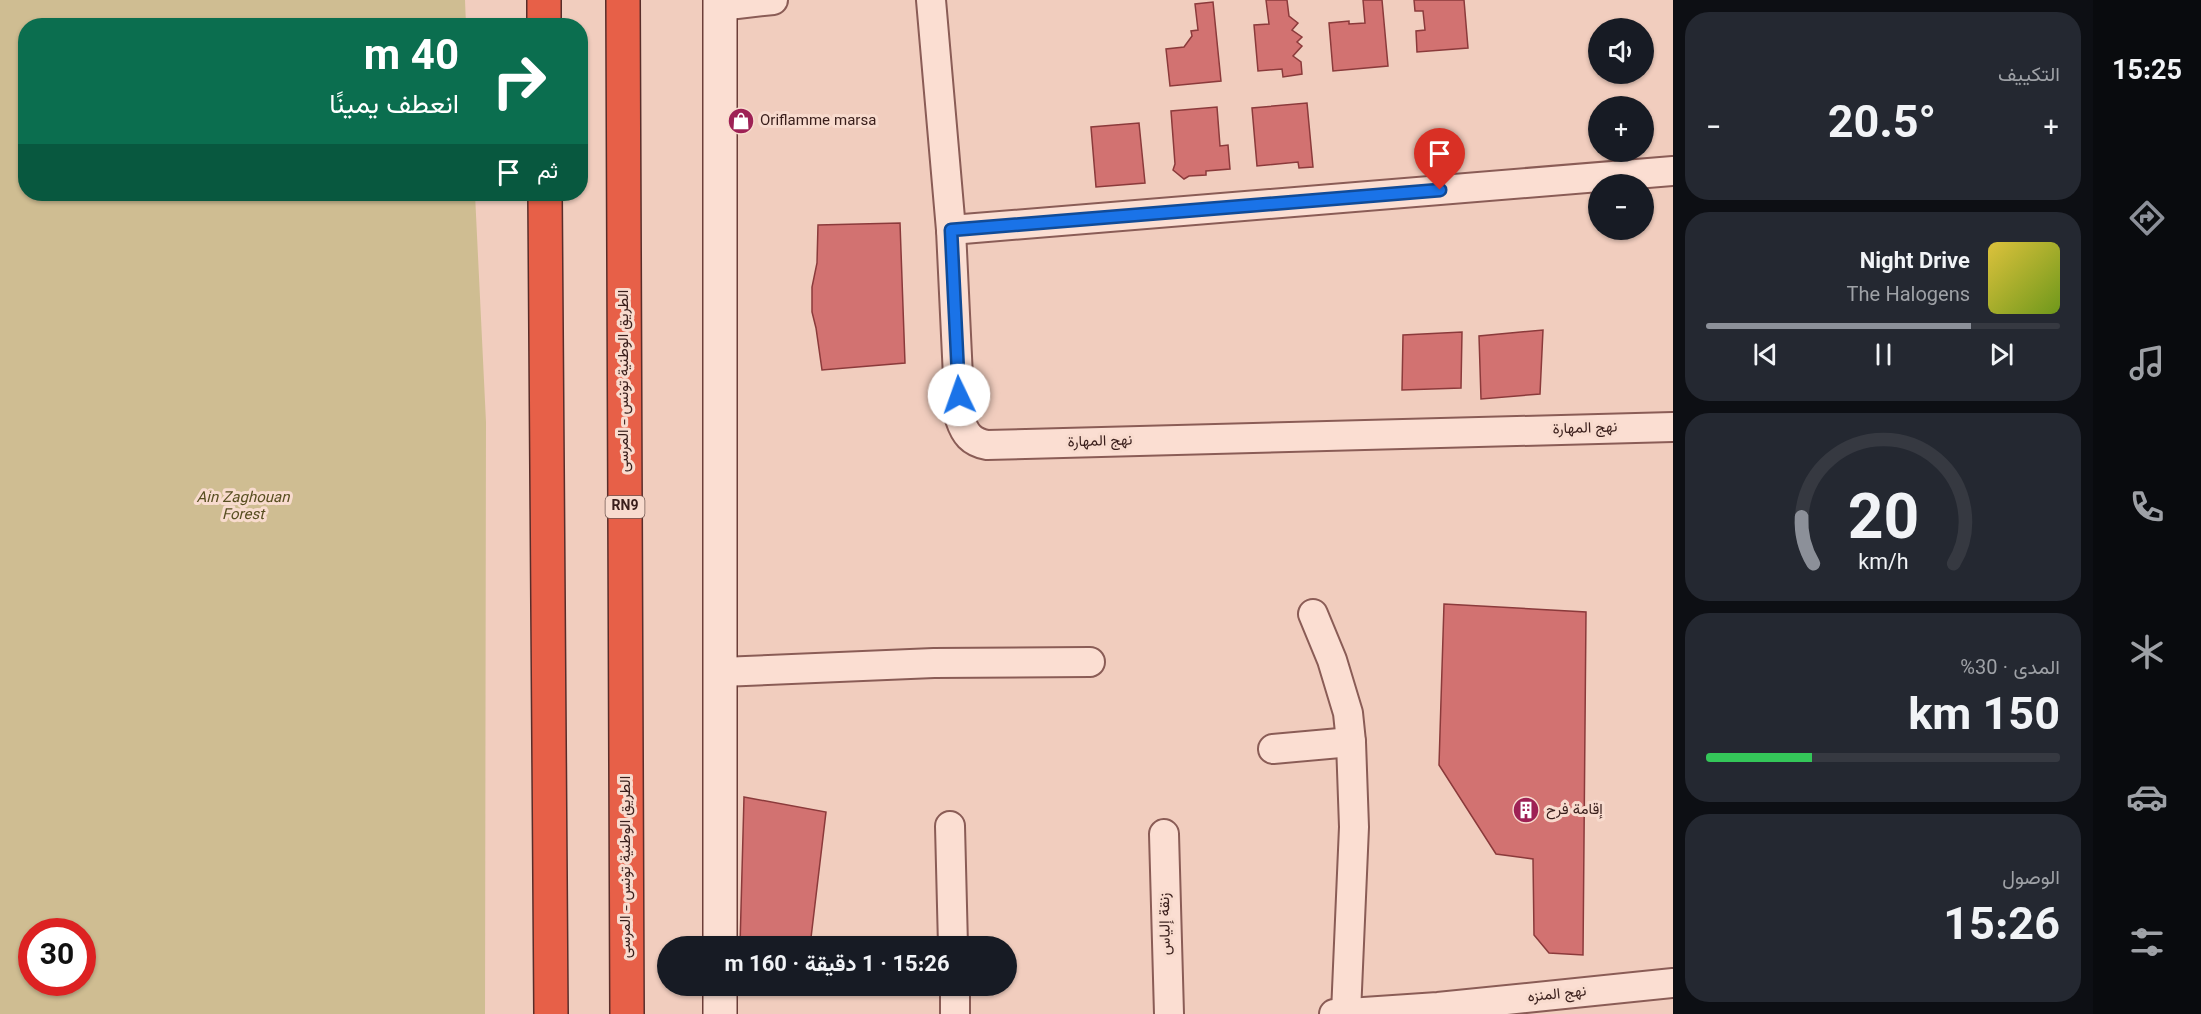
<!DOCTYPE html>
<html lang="ar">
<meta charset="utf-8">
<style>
:root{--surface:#171b24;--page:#242831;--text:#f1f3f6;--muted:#9ea1a6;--line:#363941;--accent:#8c9099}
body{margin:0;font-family:Georgia,Vazirmatn,serif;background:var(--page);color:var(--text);direction:rtl;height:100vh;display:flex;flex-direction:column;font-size:22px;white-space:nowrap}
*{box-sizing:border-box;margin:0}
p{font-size:20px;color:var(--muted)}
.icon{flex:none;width:33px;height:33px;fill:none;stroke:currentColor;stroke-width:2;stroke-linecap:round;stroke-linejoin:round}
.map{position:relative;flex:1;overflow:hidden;direction:ltr}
.side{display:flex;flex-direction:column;gap:12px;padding:12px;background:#0d0f14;width:420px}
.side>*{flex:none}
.top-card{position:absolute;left:18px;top:18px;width:570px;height:183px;border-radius:24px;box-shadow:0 2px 4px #0004;direction:rtl;background:#0b6e4f;color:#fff;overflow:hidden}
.fabs{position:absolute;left:1588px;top:18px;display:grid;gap:12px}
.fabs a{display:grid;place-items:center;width:66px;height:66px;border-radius:50%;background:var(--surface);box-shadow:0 2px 4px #0004;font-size:30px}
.speed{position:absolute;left:18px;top:918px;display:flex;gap:12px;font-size:30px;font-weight:700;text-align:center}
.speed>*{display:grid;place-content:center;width:78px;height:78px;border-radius:50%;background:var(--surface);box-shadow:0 2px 4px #0004;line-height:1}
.speed .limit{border:9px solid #d22;background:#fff;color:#111}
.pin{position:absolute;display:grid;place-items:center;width:51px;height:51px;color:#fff;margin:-62px -26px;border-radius:50% 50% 50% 0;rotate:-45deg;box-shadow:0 0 6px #0007}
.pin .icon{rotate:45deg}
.me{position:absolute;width:66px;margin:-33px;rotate:357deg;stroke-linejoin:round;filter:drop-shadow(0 0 4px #0008)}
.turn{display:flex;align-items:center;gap:21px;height:126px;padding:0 30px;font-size:27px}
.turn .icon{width:78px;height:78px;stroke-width:2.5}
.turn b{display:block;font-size:42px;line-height:51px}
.then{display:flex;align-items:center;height:57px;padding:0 30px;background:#0003;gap:12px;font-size:22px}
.big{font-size:45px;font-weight:700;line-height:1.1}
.side .tile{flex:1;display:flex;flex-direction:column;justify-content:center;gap:9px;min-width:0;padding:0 21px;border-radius:24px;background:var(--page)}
.side .dial{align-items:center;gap:0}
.dial svg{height:156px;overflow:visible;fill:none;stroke:var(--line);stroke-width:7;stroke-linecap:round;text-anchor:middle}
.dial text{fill:var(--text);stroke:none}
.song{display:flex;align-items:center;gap:18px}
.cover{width:72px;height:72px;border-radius:9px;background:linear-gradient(135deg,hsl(50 70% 55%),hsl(80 70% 35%))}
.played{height:6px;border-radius:3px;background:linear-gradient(90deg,var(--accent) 75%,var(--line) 75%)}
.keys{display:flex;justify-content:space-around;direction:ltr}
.heat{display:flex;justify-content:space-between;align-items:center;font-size:33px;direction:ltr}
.charge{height:9px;border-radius:4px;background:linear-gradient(90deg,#34c759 30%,var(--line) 0)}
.trip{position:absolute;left:657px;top:936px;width:360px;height:60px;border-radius:30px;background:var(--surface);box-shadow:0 2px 4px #0004;font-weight:700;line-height:60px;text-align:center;direction:rtl}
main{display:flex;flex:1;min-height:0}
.menu{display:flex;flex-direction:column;width:108px;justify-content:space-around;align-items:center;background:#090b0e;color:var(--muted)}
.menu .icon{width:42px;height:42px}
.menu .active{color:var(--accent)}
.menu b{font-size:27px;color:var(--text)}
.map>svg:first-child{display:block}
.green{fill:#cfbd92;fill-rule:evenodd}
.building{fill:#d27271;stroke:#8b3a3b;stroke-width:1.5}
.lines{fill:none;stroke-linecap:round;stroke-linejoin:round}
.street-casing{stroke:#8a5c56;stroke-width:32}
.secondary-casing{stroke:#6c3e39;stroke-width:36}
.highway-casing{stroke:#582d2a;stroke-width:36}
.street{stroke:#fbded2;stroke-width:28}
.secondary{stroke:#fbded2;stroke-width:33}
.highway{stroke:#e76048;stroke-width:33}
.route-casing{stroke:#114b97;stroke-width:15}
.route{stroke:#1a73e8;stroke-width:10}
.labels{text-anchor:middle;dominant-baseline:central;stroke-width:6;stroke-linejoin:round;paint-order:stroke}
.shield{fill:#f8dbce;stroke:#725751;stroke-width:1.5}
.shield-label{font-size:14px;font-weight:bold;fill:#391e1b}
.poi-label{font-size:15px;fill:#391e1b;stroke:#f8dbce;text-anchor:start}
.street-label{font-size:15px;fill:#391e1b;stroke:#f8dbce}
.park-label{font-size:15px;font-style:italic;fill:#574e20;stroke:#f8dbce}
</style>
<main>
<nav class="menu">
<b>15:25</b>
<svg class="icon active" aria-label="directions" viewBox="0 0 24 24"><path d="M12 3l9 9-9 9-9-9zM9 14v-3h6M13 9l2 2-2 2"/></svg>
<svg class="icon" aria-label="music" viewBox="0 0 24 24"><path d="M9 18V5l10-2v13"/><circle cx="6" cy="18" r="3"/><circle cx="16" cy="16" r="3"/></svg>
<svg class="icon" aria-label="phone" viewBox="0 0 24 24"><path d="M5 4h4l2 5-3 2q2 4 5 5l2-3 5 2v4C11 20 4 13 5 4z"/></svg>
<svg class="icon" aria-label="climate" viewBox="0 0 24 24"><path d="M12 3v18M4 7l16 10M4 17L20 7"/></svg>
<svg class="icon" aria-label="car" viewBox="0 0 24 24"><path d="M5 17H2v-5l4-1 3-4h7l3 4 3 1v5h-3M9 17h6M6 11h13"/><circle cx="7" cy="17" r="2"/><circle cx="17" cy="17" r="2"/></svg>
<svg class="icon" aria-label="filters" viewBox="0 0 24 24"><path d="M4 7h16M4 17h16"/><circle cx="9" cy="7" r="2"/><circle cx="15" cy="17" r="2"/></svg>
</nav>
<section class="side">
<div class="tile"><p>التكييف</p>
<div class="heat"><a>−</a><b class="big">20.5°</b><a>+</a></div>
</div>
<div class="tile">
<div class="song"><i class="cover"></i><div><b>Night Drive</b><p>The Halogens</p></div></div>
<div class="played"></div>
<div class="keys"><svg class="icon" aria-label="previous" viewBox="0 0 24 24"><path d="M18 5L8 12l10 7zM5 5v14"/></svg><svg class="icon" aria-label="pause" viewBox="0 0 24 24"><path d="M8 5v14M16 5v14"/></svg><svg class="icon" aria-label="next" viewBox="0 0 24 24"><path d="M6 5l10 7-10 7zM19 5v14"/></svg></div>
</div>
<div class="tile dial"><svg viewBox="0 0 100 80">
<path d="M14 69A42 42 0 1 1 86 69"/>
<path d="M14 69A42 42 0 0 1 8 45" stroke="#8c9099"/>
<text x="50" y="56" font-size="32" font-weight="700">20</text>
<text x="50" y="72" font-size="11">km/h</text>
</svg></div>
<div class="tile"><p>المدى · 30%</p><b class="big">150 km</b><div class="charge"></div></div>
<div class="tile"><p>الوصول</p><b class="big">15:26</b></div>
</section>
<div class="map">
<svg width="1673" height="1014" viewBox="0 0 1673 1014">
<rect width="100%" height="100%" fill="#f1cdbe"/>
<!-- green -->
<path class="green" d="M 0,0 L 465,0 L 466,25 L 26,26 L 26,194 L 475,194 L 486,422 L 485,1014 L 0,1014 ZM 32,932 L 82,932 L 82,982 L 32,982 Z"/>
<!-- building -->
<g class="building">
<polygon points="1266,0 1287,0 1289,16 1298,23 1292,30 1302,37 1297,42 1302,46 1293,56 1301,62 1302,74 1283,77 1282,69 1258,71 1254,25 1269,24"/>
<polygon points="1363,0 1382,0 1388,66 1333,71 1329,23 1349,21 1349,24 1365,23"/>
<polygon points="1414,0 1464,0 1468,48 1417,52 1416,31 1425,30 1423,11 1415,11"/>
<polygon points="1213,2 1221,81 1170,86 1166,49 1184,47 1192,36 1191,31 1198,30 1195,4"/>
<polygon points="1307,103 1313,167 1299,168 1298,162 1257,166 1252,108"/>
<polygon points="1217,107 1220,146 1228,145 1230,169 1206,171 1206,175 1189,176 1184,179 1173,170 1175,164 1171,111"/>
<polygon points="1139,123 1145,183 1096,187 1091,127"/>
<polygon points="900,223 905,363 822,370 816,328 812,312 812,287 817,263 818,225"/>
<polygon points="1543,330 1540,394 1481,399 1479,336"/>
<polygon points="1462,332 1461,388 1402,390 1403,335"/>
<polygon points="1444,604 1586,612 1583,955 1549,953 1534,935 1533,859 1496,854 1439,765"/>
<polygon points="744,797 826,812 810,946 740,946"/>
</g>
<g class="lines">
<defs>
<g id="street">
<path d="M 931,0 L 951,230 L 960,419 C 965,434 971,442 987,445 L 1673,427"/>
<polyline points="720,6 773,0"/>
<polyline points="951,230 1673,171"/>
<polyline points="1313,614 1332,660 1348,713 1351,742 1354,827 1346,1013"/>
<polyline points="721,672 934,663 1090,662"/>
<polyline points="1273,749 1351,742"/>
<polyline points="950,826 953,946"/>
<polyline points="1164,834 1169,1014"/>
<polyline points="955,986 955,1014"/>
<polyline points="1334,1014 1438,1007 1673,983"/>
</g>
<g id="secondary">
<polyline points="720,946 720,0"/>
<polyline points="720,1014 720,986"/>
</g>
<g id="highway">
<polyline points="544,0 544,26"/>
<polyline points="623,0 627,1014"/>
<polyline points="545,194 551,1014"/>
</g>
</defs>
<!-- street casing -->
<use href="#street" class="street-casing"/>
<!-- secondary casing -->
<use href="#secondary" class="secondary-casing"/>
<!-- highway casing -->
<use href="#highway" class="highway-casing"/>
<!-- street -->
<use href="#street" class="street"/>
<!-- secondary -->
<use href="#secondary" class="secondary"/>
<!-- highway -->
<use href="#highway" class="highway"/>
</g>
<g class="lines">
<defs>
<polyline id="route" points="959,395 951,230 1440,190"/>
</defs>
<!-- route casing -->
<use href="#route" class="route-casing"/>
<!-- route -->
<use href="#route" class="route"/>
</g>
<!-- icons -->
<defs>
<symbol id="shop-disc" viewBox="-11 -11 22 22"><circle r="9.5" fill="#9e2155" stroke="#f8dbce"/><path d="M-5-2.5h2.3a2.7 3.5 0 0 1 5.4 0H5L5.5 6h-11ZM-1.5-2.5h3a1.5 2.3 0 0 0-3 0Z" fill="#fff"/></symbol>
<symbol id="building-disc" viewBox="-11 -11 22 22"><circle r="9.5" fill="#9e2155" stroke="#f8dbce"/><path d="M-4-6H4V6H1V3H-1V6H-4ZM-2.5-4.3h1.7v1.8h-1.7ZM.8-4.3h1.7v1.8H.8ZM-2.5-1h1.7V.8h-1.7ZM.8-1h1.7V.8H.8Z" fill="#fff"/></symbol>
</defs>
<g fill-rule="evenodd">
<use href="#shop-disc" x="726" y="106" width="30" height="30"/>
<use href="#building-disc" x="1511" y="795" width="30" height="30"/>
</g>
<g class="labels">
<!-- shield labels -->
<rect class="shield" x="605.5" y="496" width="39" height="22" rx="4.5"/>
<g class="shield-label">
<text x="625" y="507">RN9</text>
</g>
<!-- poi labels -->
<g class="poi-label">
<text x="760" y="121">Oriflamme marsa</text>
<text x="1546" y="810">إقامة فرح</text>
</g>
<!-- street labels -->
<g class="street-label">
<text transform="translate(624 381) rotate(-90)">الطريق الوطنية تونس - المرسى</text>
<text transform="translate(1585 429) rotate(-2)">نهج المهارة</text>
<text transform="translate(1100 442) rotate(-2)">نهج المهارة</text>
<text transform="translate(626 867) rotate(-90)">الطريق الوطنية تونس - المرسى</text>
<text transform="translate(1166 924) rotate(-91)">زنقة إلياس</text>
<text transform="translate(1557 995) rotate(-6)">نهج المنزه</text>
</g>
<!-- park labels -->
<g class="park-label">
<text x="243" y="498">Ain Zaghouan<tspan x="243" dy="17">Forest</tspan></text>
</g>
</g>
</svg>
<div class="fabs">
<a><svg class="icon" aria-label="sound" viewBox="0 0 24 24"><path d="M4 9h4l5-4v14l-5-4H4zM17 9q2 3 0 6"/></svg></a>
<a>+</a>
<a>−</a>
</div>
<div class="speed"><div class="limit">30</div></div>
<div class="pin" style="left:1440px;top:190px;background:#d93025"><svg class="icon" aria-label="arrive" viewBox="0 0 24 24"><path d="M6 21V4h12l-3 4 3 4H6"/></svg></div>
<svg class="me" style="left:959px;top:395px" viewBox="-20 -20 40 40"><circle r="19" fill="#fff"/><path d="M0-13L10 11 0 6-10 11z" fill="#1a73e8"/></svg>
<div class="trip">15:26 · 1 دقيقة · 160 m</div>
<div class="top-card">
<div class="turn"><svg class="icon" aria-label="right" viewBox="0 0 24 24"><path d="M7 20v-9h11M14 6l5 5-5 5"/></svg><div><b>40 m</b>انعطف يمينًا</div></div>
<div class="then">ثم<svg class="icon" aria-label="arrive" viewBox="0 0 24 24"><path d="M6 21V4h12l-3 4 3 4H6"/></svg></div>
</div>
</div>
</main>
